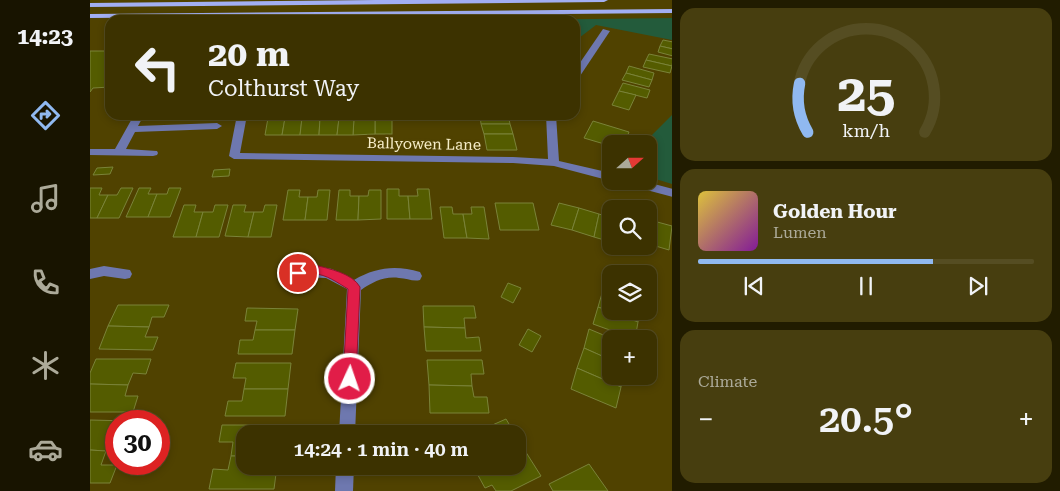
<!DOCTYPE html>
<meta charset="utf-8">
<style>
:root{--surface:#3c3200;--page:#473e0f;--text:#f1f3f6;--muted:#acaa99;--line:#554d22;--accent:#90b9f0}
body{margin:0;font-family:"Roboto Serif",serif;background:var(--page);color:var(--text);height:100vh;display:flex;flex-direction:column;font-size:19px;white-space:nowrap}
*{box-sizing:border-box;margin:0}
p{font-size:16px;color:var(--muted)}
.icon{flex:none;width:28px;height:28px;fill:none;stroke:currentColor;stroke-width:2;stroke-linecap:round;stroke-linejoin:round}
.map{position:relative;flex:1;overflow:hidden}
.details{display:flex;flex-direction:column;gap:8px;padding:8px;background:#211c00;width:388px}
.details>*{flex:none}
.guide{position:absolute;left:15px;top:15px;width:475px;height:105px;border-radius:15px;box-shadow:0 2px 8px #0003,0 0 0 1px var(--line);background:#3c3200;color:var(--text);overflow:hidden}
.needle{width:32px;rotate:69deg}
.buttons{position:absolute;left:512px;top:135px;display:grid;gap:10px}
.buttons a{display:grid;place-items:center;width:55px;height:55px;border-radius:10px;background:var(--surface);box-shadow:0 2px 8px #0003,0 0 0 1px var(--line);font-size:25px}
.speed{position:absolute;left:15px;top:410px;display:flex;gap:10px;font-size:25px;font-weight:700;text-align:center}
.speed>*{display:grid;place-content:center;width:65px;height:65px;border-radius:50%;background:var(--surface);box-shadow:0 2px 8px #0003,0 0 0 1px var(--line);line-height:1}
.speed .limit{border:8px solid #d22;background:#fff;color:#111}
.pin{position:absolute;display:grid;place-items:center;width:42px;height:42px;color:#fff;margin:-21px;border:2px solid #fff;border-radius:50%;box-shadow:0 1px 5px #0007}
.me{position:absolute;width:55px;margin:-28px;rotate:3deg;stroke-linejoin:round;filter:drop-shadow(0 0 4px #0008)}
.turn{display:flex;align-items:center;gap:18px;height:105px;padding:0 20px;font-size:22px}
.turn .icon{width:65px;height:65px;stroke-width:2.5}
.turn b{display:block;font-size:35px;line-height:42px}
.big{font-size:38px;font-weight:600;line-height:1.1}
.details .card{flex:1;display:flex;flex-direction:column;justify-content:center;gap:8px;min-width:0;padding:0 18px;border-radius:15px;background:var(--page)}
.details .dial{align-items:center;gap:0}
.dial svg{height:130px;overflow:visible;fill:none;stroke:var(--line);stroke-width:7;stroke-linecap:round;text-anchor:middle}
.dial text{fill:var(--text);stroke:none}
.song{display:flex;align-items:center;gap:15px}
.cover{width:60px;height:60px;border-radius:8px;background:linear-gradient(135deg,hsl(50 70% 55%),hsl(290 70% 35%))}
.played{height:5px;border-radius:2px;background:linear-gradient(90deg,var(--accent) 70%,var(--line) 70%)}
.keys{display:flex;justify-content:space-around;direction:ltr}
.heat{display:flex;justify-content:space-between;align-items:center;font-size:28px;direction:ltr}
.trip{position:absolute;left:146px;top:425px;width:290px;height:50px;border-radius:15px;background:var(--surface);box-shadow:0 2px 8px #0003,0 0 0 1px var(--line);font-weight:600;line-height:50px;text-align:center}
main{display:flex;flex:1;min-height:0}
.menu{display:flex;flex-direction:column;width:90px;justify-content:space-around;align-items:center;background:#181400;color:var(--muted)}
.menu .icon{width:35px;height:35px}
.menu .on{color:var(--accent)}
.menu b{font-size:22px;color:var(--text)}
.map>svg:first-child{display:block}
.green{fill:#235b3b}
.building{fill:#545c00;stroke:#7a8339}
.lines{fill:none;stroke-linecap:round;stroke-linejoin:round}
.minor{fill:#6e78af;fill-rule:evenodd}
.major{fill:#a2aff2;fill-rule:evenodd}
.route{fill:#e11d48;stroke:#92132f}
.labels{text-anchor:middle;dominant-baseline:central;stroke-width:5;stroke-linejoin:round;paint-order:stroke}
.street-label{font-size:15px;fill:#f6edc8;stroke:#504200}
</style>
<main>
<nav class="menu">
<b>14:23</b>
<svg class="icon on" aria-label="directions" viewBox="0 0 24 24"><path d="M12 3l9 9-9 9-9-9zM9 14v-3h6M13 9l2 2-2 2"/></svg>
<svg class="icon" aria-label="music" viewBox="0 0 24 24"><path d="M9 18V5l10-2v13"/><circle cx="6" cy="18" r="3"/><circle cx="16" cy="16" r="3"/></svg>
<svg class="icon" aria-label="phone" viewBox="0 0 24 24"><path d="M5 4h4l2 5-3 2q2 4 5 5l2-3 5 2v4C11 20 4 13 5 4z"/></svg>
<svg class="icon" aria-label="climate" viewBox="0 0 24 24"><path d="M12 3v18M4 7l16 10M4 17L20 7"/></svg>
<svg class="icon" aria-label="car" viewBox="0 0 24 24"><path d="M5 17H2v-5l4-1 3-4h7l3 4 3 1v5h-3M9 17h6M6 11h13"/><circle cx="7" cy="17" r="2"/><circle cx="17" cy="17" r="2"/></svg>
</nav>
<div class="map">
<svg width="583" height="491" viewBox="0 0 583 491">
<rect width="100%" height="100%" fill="#504200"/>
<!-- green -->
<g class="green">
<polygon points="582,18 582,40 506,25 485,41 485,20 423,20"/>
<polygon points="582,115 582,184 559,177 559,144 553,144"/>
</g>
<!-- building -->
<g class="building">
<polygon points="573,40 583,42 583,49 570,46"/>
<polygon points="570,46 583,49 583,56 568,52"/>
<polygon points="0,51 20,51 20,87 3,88 0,92"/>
<polygon points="559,54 583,59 582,66 556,60"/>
<polygon points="556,60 582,66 580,73 553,67"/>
<polygon points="539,66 564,73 562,80 536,73"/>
<polygon points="536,73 562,80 559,87 532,80"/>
<polygon points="533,83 560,90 557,98 529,91"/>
<polygon points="529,91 546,95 539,110 522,105"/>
<polygon points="390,115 418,115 420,124 391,124"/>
<rect x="285" y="117" width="17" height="17"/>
<polygon points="285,117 285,134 263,135 264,118"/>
<polygon points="178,118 195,118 192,135 175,135"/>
<polygon points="195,118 212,118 210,135 192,135"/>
<polygon points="212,118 230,118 229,135 210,135"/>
<polygon points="230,118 249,118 247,135 229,135"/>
<polygon points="249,118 264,118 263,135 247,135"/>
<polygon points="503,121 539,132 534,144 521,144 521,146 494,138"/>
<polygon points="391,124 420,124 423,134 394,134"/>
<polygon points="394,134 423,134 427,150 397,150"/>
<polygon points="23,167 20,174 3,175 7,168"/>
<polygon points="140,169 139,176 122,177 124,170"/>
<polygon points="0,188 12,188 9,195 18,195 7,218 0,218"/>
<polygon points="31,188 43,188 29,218 7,218 18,195 27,195"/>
<polygon points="49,188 61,188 58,194 67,194 58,217 36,217"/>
<polygon points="79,188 91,188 80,217 58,217 67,194 77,194"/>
<polygon points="297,189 309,189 309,196 318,196 320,219 297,219"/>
<polygon points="327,189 339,189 342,219 320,219 318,196 328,196"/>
<polygon points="198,190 210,190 209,197 218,197 215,220 193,220"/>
<polygon points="228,190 240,190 237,220 215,220 218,197 227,197"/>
<polygon points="249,190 260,190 260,196 269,196 268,220 246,220"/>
<polygon points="279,190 291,190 291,219 268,220 269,196 278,196"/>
<polygon points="405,203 443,203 449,230 410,230"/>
<polygon points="469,203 489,208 482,230 461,225"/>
<polygon points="94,205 106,205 104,212 113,212 106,237 83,237"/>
<polygon points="125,205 138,205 129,237 106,237 113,212 123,212"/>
<polygon points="143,205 156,205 154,212 164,212 158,237 135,236"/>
<polygon points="175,205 187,205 181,237 158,237 164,212 173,212"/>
<polygon points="350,207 362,207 363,214 373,214 377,238 354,238"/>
<polygon points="381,207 394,207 399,239 377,238 373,214 382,214"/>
<polygon points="489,208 509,214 504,237 482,230"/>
<polygon points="509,214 521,218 521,242 504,237"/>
<polygon points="560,220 582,226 579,250 559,244"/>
<polygon points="518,274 521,275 521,293 513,290"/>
<polygon points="418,283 431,288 423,303 411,297"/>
<polygon points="513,290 521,293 521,311 551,311 548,322 508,307"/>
<polygon points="28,305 79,305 74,317 62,317 59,327 18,326"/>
<polygon points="333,306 384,306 386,318 374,318 375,328 334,327"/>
<polygon points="508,307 548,322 545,339 503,324"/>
<polygon points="157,308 208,309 205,330 165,330 167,321 155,321"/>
<polygon points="18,326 59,327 55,337 68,337 63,350 9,349"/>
<polygon points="334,327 375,328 376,338 389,337 391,351 336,351"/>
<polygon points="438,329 451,336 442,352 429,345"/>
<polygon points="499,329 523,339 521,360 494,348"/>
<polygon points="165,330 205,330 202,354 148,354 150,340 163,340"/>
<polygon points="494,348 521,360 521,376 534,376 531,387 487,368"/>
<polygon points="6,359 61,359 56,374 43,373 38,385 0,384 0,373"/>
<polygon points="337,360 392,360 394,374 381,374 382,386 339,385"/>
<polygon points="146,363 201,363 198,389 154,389 156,378 143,378"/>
<polygon points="487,368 531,387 526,408 481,389"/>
<polygon points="0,384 38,385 35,396 48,396 43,412 0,412"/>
<polygon points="339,385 382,386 384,397 397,397 399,413 340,413"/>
<polygon points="154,389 198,389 195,416 135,416 138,401 152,401"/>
<polygon points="416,419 425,434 382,434"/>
<polygon points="0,420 41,421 26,421 26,437 21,437 16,451 0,450"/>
<polygon points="132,425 192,425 191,434 155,434 155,456 141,456 143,442 129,442"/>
<polygon points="432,446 451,476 421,491 406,491 402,485 395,488 384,468 388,466 428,466 428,448"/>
<polygon points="0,450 16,451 11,465 27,465 20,483 0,483"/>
<polygon points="141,456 155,456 155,466 187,466 184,489 119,489 123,469 138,470"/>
<polygon points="499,464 518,491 463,491 459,484"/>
</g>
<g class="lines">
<!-- minor -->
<g class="minor">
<polygon points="513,29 520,31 488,79 485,80 485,70"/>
<polygon points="44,115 54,115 48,126 127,123 132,126 127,129 45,132 36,149 67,151 68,153 67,155 63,156 0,155 0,149 25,149"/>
<polygon points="147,115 157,115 150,153 423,157 458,159 456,115 466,115 469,161 521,173 521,181 464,166 423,163 144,159 139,156"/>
<polygon points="533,181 553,181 583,189 583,197 534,184"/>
<polygon points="14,266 40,270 42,274 40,278 35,279 14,276 0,279 0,269"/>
<path d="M 225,266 L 242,269 L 264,280 C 286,267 306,265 330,272 L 332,276 L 330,280 C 323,282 317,278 309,278 C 294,276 283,282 271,290 L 265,434 L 249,434 L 257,289 L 236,278 L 212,277 C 208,284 205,287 197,285 L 195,281 L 203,269 Z"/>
<polygon points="246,466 264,466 263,491 245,491"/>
</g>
<!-- major -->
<g class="major">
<polygon points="285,0 518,0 514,2 0,7 0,3"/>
<polygon points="583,9 583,13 0,18 0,14"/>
</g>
</g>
<!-- route -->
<path class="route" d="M 225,265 C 239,269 262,273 270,287 L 266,379 L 264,383 L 260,385 L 255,383 L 253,379 L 258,289 C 248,283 236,274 224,274 C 216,275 211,279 203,277 L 202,273 L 203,270 Z"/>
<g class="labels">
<!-- street labels -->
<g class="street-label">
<text transform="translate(334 144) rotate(1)">Ballyowen Lane</text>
</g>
</g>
</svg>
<div class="buttons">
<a><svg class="needle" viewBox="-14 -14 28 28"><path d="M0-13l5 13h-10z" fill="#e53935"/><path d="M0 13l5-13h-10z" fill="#acaa99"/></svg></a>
<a><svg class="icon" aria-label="search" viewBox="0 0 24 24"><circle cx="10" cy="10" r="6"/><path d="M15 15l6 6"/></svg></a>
<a><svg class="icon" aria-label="layers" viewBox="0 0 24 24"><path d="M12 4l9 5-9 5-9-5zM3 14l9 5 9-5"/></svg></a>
<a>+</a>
</div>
<div class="speed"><div class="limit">30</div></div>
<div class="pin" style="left:208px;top:273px;background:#d93025"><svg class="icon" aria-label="arrive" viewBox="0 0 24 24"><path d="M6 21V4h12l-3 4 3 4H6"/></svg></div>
<svg class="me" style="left:260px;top:379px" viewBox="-20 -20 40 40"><circle r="17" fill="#e11d48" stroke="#fff" stroke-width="3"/><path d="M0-11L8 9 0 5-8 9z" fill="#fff"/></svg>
<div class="trip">14:24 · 1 min · 40 m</div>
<div class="guide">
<div class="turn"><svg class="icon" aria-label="left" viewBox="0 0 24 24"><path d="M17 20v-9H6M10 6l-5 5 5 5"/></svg><div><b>20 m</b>Colthurst Way</div></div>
</div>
</div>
<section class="details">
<div class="card dial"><svg viewBox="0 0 100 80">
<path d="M14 69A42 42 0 1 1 86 69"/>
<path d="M14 69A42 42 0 0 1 9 39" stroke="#90b9f0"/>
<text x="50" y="56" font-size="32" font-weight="700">25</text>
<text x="50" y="72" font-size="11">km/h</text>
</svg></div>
<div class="card">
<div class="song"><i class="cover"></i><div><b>Golden Hour</b><p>Lumen</p></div></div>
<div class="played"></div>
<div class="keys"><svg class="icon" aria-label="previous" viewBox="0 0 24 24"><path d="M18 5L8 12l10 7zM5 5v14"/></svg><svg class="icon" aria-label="pause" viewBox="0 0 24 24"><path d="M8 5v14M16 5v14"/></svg><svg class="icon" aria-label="next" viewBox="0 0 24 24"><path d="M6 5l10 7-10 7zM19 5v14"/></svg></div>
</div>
<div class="card"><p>Climate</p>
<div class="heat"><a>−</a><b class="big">20.5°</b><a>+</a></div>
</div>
</section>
</main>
